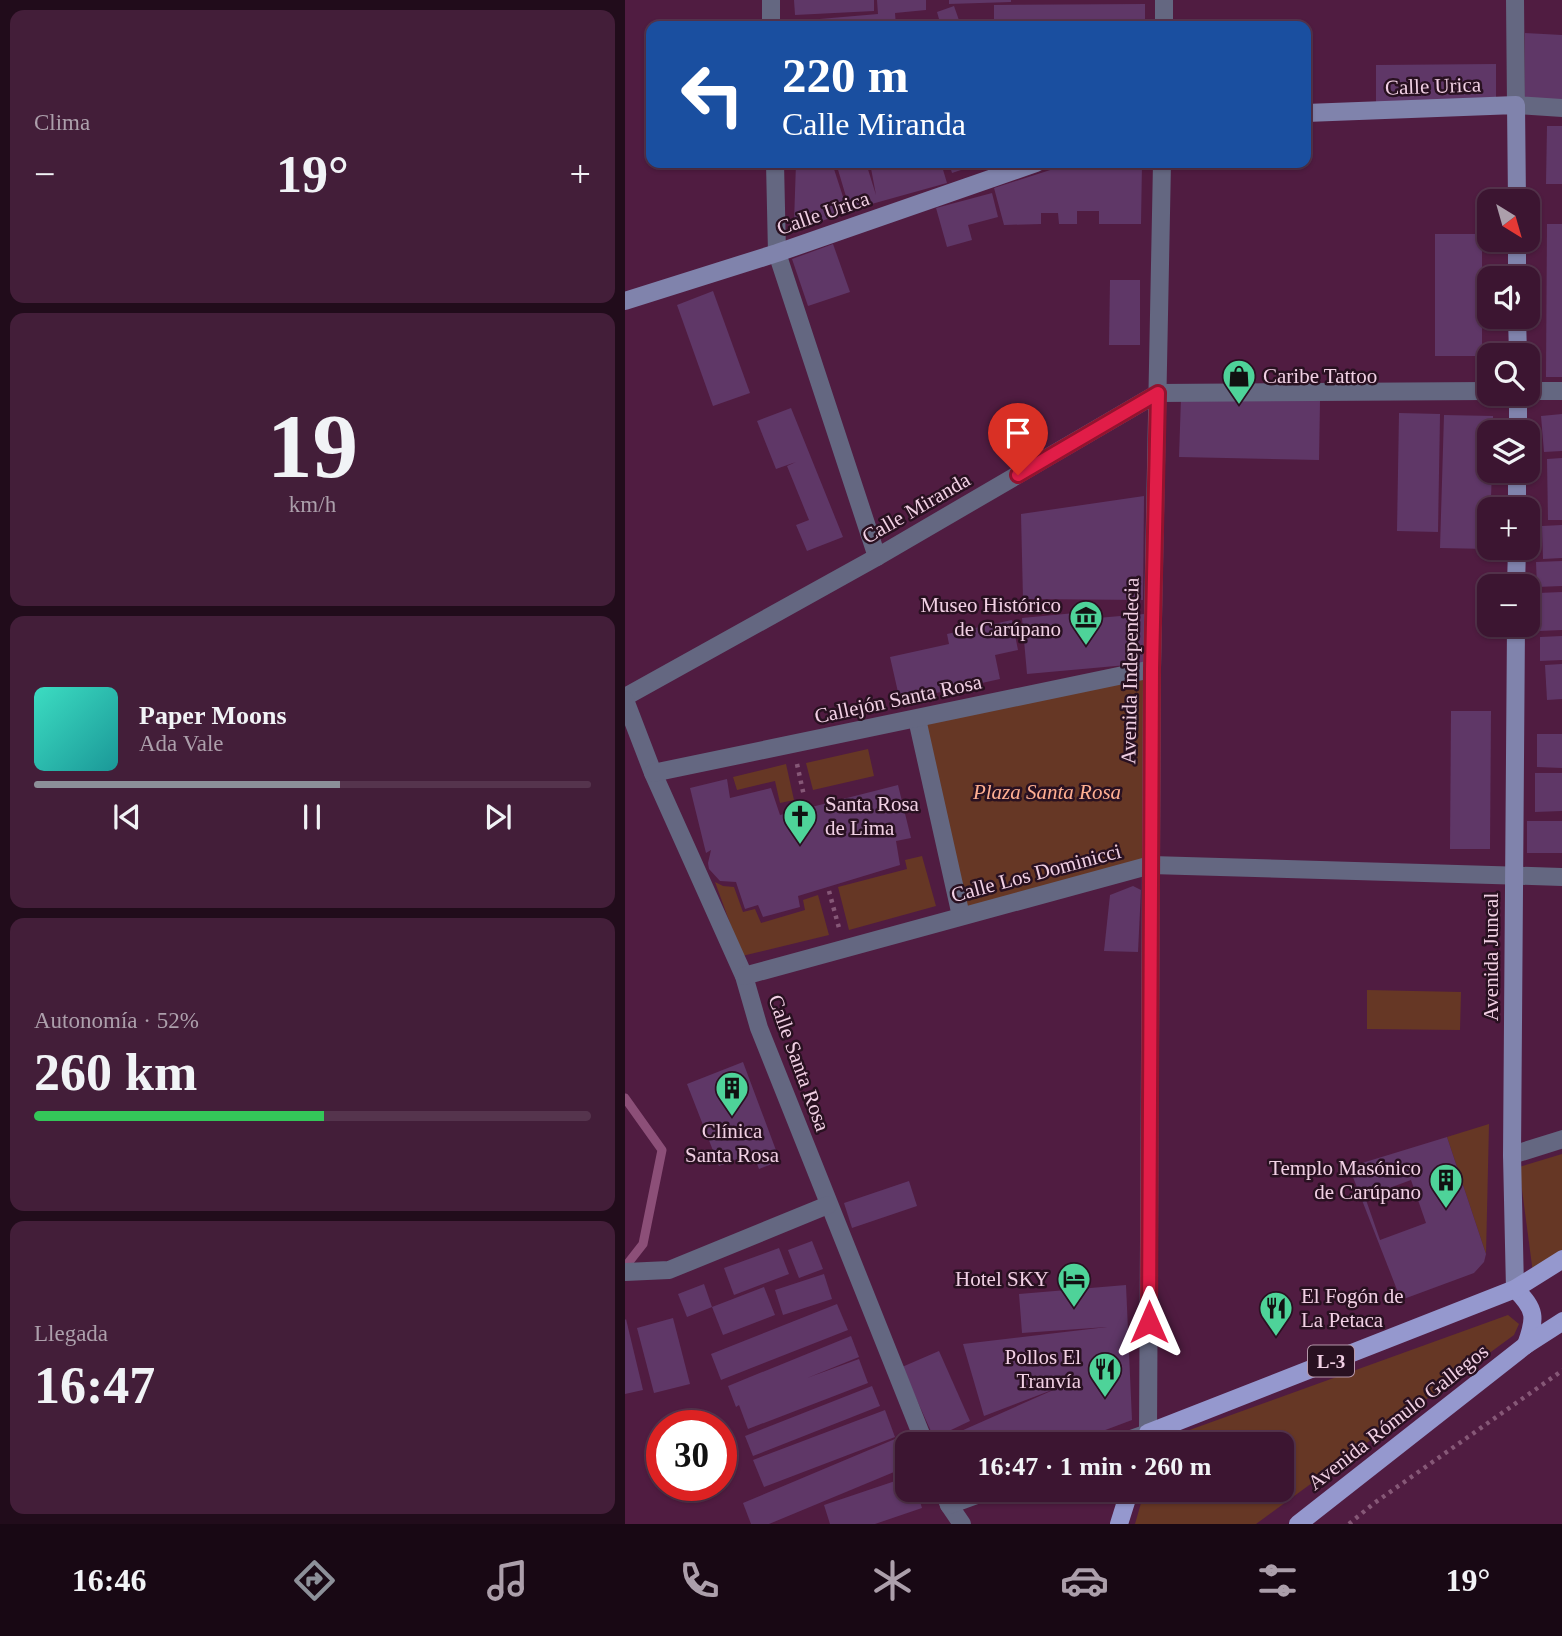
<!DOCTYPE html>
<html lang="es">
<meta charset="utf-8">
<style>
:root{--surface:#3c1531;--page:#431e39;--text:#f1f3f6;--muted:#ac9fab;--line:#55344d;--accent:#8c9099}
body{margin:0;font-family:"Times New Roman",serif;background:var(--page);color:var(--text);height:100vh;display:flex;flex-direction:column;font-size:26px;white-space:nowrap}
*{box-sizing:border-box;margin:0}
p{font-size:23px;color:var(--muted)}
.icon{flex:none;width:38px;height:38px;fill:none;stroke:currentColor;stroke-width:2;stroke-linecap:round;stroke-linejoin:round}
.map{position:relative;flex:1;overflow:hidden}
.sheet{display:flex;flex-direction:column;gap:10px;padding:10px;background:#210c1b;width:625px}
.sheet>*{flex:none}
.guide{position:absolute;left:21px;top:21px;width:665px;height:147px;border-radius:14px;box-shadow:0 2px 5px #0004,0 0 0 2px var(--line);background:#1a4fa0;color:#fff;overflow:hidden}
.needle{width:46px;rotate:143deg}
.tools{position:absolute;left:852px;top:189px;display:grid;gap:14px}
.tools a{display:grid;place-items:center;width:63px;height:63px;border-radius:14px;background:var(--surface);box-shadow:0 2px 5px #0004,0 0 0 2px var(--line);font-size:35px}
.speed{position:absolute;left:21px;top:1410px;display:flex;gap:14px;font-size:35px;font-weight:700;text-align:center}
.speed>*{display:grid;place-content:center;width:91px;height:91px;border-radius:50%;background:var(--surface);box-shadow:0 2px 5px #0004,0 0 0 2px var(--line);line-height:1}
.speed .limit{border:10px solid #d22;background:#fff;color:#111}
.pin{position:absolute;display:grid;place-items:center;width:60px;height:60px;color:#fff;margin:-72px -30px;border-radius:50% 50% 50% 0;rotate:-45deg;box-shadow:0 0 7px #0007}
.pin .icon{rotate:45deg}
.me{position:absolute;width:77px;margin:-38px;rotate:0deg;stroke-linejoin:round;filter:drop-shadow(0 0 5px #0008)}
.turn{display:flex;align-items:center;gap:24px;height:147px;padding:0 21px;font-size:32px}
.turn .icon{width:91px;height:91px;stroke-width:2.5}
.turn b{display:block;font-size:49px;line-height:60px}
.big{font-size:52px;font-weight:700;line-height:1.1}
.sheet .tile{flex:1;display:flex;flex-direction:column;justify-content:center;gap:10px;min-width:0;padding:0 24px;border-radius:14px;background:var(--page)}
.sheet .dial{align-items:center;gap:0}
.dial b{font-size:91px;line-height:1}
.song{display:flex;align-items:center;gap:21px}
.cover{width:84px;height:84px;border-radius:10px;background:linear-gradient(135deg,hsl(170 70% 55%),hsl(180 70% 35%))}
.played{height:7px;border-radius:4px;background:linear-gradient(90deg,var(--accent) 55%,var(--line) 55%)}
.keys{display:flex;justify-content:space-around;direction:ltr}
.heat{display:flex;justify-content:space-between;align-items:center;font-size:38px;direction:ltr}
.charge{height:10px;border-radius:5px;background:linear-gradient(90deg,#34c759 52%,var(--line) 0)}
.trip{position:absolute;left:270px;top:1432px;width:399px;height:70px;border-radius:14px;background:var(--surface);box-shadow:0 2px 5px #0004,0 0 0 2px var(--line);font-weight:700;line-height:70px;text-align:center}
.tab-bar{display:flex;height:112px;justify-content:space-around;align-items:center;background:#180814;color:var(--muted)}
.tab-bar .icon{width:49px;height:49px}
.tab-bar .active{color:var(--accent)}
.tab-bar b{font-size:32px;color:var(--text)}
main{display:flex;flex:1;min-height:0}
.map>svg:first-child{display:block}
.green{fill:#663725}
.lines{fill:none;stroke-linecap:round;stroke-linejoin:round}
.stream{stroke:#8c4f78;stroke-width:9}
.building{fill:#5f3767;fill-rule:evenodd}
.path{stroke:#865877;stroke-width:4.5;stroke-dasharray:3.5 5;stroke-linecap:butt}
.minor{stroke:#646781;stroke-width:18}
.secondary{stroke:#8083ac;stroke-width:18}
.primary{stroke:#9598ce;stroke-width:18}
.route-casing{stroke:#92132f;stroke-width:18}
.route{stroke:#e11d48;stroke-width:12}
.labels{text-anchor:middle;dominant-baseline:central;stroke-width:5;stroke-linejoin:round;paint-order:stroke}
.shield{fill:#291121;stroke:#b597aa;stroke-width:2}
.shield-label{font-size:19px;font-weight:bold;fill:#f1d0e4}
.street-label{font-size:21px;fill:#f1d0e4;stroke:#291121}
.poi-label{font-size:21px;fill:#f1d0e4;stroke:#291121;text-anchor:end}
.park-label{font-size:21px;font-style:italic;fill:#ffaf92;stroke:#291121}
</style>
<main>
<section class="sheet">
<div class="tile"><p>Clima</p>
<div class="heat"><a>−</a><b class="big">19°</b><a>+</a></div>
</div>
<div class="tile dial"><b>19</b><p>km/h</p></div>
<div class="tile">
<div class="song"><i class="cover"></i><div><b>Paper Moons</b><p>Ada Vale</p></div></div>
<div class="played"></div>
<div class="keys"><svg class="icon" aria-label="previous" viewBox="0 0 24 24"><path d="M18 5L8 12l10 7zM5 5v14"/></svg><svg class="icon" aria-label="pause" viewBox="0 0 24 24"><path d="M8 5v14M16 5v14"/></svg><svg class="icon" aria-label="next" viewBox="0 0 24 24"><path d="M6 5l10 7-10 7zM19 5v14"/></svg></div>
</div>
<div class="tile"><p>Autonomía · 52%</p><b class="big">260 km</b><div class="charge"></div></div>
<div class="tile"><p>Llegada</p><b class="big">16:47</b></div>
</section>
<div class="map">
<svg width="938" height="1524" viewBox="0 0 938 1524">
<rect width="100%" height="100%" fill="#501c41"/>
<!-- green -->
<g class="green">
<polygon points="527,669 526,865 336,916 292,719"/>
<polygon points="243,749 249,776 188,790 181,763"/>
<polygon points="161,764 169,800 155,803 150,781 112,790 108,777"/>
<polygon points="297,856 311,906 224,930 213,887 282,869 280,860"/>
<polygon points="90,882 98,886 109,887 118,912 130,909 136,923 180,910 178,900 193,895 204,935 117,956"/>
<polygon points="742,990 836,992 835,1030 742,1029"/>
<polygon points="864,1124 861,1254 822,1137"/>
<polygon points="937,1154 937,1254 908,1273 894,1167"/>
<polygon points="883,1315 894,1324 889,1335 631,1524 510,1524 520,1489 656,1489 656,1444 533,1444 534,1441"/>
</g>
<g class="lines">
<!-- stream -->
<polyline class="stream" points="0,1098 37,1150 18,1244 0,1267"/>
</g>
<!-- building -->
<g class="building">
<polygon points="169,0 249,0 249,11 170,15"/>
<polygon points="252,0 301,0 301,10 270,13 271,26 171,26 171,21 253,14"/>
<polygon points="324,0 386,0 386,2 324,4"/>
<polygon points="520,4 520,26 369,26 369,5"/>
<polygon points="329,6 336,26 316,26 312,12"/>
<polygon points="900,33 938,35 938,101 900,99"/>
<polygon points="871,64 871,106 751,106 751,65"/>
<polygon points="922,126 938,126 938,184 921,184"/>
<polygon points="171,163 207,163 223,212 176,228 169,222"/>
<polygon points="211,163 241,163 251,195 245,163 316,163 322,183 225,210"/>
<polygon points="324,163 357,163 327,173"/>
<polygon points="447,163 517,163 516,224 474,224 474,211 452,211 452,224 434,224 433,213 416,213 416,224 379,225 369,188"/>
<polygon points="367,193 373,217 343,225 347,240 322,247 311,208"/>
<polygon points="922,224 938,224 938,377 921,377"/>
<rect x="810" y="234" width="47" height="122"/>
<polygon points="208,244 225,292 183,306 167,259"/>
<polygon points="485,280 515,280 515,345 484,345"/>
<polygon points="88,291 125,393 88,406 52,305"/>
<polygon points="556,398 695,401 694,460 554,457"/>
<polygon points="166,408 218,537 182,551 171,525 184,520 162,466 171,462 151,469 132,421"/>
<polygon points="774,413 815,414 813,532 772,531"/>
<polygon points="938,414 938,451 919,452 916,416"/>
<polygon points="819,415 868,416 868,432 864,432 864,471 867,471 864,549 815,548"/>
<polygon points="938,458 938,520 923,520 922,459"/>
<polygon points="519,496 518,600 398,599 396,514"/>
<polygon points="938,525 938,558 918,559 917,526"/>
<polygon points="938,561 938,586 912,587 911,562"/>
<polygon points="938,592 938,630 914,631 913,593"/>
<polygon points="450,613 452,630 472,628 472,618 519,614 524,663 402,674 397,618"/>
<polygon points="387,620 393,650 370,655 375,679 275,701 265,657 324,644 322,634"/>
<polygon points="938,636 938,660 915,661 915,637"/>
<polygon points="938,664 938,699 922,700 920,665"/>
<polygon points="826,711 866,711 865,849 825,849"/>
<polygon points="912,734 938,734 938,768 912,767"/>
<polygon points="910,773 938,773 938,811 910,812"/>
<polygon points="102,779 105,798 146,788 155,815 273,785 286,838 271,841 275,865 173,896 175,907 138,917 133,905 120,909 111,882 95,881 84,869 83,863 86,850 81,853 65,788"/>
<rect x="902" y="821" width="36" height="32"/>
<polygon points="508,886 516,890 513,952 479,951 485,895"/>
<polygon points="118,1062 155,1161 134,1169 128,1153 94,1166 62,1084"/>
<path d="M 822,1137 L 861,1254 L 859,1262 L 849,1273 L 776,1300 L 724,1167 ZM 786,1180 L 801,1223 L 755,1240 L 740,1197 Z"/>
<polygon points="284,1181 292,1206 227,1228 219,1203"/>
<polygon points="187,1241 198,1269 174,1278 163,1250"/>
<polygon points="154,1248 164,1274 109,1295 99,1268"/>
<polygon points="199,1274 207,1299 158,1315 150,1290"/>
<polygon points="79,1284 87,1307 62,1317 53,1294"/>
<polygon points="501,1285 507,1420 443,1444 319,1444 318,1439 435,1387 359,1416 338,1344 482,1327 397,1333 394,1294"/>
<polygon points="139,1287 150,1315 98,1335 87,1307"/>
<polygon points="212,1304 223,1330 96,1380 86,1354"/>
<polygon points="48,1318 65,1384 29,1393 12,1328"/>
<polygon points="1,1319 18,1390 0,1394 0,1320"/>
<polygon points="226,1336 234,1357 182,1378 234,1359 243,1383 123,1429 114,1405 111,1407 103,1386"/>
<polygon points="314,1351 345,1421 309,1438 277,1367"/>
<polygon points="247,1386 255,1406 128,1456 120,1436"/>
<polygon points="260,1410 270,1437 139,1487 128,1460"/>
<polygon points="270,1439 281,1467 144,1524 126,1524 118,1503"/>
<polygon points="282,1477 282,1489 291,1489 297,1508 250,1524 205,1524 199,1505"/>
</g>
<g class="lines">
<!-- path -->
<g class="path">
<polyline points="172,764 179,796"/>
<polyline points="204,891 214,928"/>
<polyline points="724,1524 748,1504 938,1370"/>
</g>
<!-- minor -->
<g class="minor">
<polyline points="146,0 146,26"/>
<polyline points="890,0 891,105 938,108"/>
<polyline points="539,26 539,0"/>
<polyline points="150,163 152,253 252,557"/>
<polyline points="903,391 938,391"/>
<polyline points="0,697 252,557 533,393 864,391"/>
<polyline points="0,700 28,773 119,976 134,1028 300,1444"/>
<polyline points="292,719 336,916"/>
<polyline points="28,773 527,669"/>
<polyline points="119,976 526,865 938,877"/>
<polyline points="887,1155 938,1139"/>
<polyline points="0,1272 44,1270 203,1205"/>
<polyline points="492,1444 523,1433 527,669 537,163"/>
<polyline points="318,1489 324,1505 337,1524"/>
<polyline points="324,1505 368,1489"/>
</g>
<!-- secondary -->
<g class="secondary">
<polyline points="681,113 891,105 892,201"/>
<polyline points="892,240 892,278"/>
<polyline points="0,301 152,253 411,163"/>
<polyline points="892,317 893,355"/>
<polyline points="893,432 893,394"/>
<polyline points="892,509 892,471"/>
<polyline points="891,586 892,548"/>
<polyline points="890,1289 887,1155 891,625"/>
</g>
<!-- primary -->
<g class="primary">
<path d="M 890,1289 C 911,1310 911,1317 901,1345"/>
<polyline points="519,1444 523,1433 890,1289 938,1259"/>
<polyline points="494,1524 505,1489"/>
<polyline points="673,1524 901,1345 938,1321"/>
</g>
</g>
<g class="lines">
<defs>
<polyline id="route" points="393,475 533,393 527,669 524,1322"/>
</defs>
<!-- route casing -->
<use href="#route" class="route-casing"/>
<!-- route -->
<use href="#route" class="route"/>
</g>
<!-- icons -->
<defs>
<symbol id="shop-pin" viewBox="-11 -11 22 30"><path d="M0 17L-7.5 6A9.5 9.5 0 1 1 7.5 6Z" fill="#4ed399" stroke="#291121"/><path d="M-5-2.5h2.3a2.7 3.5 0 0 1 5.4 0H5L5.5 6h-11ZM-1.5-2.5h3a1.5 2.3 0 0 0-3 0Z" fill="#111"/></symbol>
<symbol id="museum-pin" viewBox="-11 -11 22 30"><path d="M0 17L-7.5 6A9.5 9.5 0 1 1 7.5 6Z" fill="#4ed399" stroke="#291121"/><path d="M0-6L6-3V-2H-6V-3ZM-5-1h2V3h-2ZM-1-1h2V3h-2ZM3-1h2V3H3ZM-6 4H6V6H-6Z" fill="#111"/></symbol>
<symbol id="church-pin" viewBox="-11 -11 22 30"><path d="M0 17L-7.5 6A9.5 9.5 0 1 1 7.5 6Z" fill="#4ed399" stroke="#291121"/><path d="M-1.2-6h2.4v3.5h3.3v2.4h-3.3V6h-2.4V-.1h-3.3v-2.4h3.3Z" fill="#111"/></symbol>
<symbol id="building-pin" viewBox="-11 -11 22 30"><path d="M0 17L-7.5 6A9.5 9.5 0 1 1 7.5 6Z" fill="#4ed399" stroke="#291121"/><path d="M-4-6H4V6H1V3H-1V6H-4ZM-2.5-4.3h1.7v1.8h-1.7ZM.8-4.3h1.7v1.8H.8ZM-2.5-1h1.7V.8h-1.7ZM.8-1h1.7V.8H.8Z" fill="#111"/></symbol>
<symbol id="hotel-pin" viewBox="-11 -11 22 30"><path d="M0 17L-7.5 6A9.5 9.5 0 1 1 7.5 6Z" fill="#4ed399" stroke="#291121"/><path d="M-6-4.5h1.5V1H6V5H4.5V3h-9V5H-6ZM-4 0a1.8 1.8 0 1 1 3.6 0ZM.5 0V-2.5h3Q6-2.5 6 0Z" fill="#111"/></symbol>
<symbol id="restaurant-pin" viewBox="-11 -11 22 30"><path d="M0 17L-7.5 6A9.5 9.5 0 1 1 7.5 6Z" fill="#4ed399" stroke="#291121"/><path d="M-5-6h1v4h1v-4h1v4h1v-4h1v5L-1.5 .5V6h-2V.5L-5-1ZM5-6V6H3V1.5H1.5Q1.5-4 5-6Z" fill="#111"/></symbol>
</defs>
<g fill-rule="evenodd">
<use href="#shop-pin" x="595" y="357" width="38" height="52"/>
<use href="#museum-pin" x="442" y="598" width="38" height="52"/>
<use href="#church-pin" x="156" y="797" width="38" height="52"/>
<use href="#building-pin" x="88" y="1069" width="38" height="52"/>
<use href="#building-pin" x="802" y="1161" width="38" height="52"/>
<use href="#hotel-pin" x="430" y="1260" width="38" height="52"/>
<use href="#restaurant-pin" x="632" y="1289" width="38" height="52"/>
<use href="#restaurant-pin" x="461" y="1350" width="38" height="52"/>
</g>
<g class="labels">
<!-- shield labels -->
<rect class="shield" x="683" y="1345.5" width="46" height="31" rx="5"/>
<g class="shield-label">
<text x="706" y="1361">L-3</text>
</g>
<!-- street labels -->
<g class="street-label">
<text transform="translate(808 86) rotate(-2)">Calle Urica</text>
<text transform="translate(198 213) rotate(-19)">Calle Urica</text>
<text transform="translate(291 508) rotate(-30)">Calle Miranda</text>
<text transform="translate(505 671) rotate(-89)">Avenida Independecia</text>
<text transform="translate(273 699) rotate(-12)">Callejón Santa Rosa</text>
<text transform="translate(411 873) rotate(-15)">Calle Los Dominicci</text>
<text transform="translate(866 957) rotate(-90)">Avenida Juncal</text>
<text transform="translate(174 1063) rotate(70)">Calle Santa Rosa</text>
<text transform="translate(773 1417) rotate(-38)">Avenida Rómulo Gallegos</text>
</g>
<!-- poi labels -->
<g class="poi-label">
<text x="638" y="376" text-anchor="start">Caribe Tattoo</text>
<text x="436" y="605">Museo Histórico<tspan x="436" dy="24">de Carúpano</tspan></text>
<text x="200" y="804" text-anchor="start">Santa Rosa<tspan x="200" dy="24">de Lima</tspan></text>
<text x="107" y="1131" text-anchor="middle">Clínica<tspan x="107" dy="24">Santa Rosa</tspan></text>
<text x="796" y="1168">Templo Masónico<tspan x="796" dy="24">de Carúpano</tspan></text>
<text x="424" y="1279">Hotel SKY</text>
<text x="676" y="1296" text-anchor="start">El Fogón de<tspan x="676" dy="24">La Petaca</tspan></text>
<text x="456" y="1357">Pollos El<tspan x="456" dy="24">Tranvía</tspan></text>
</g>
<!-- park labels -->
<g class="park-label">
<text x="422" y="792">Plaza Santa Rosa</text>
</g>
</g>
</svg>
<div class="tools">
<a><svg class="needle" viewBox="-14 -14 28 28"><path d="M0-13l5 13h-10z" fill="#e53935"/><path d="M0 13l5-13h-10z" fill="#ac9fab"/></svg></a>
<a><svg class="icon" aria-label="sound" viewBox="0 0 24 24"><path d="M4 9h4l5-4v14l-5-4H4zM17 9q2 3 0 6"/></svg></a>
<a><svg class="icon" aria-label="search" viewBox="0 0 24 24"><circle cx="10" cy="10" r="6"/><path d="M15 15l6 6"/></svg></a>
<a><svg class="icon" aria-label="layers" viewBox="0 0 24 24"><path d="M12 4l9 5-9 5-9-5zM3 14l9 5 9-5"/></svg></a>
<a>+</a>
<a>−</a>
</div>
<div class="speed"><div class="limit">30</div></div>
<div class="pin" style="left:393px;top:475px;background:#d93025"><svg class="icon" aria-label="arrive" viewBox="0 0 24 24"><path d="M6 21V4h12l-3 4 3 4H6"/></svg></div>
<svg class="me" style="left:524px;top:1322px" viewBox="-20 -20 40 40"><path d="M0-17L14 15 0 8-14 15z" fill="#e11d48" stroke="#fff" stroke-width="4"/></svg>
<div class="trip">16:47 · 1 min · 260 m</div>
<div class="guide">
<div class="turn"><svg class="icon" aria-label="left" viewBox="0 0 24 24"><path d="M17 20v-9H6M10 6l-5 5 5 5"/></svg><div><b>220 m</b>Calle Miranda</div></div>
</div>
</div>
</main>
<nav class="tab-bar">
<b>16:46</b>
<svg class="icon active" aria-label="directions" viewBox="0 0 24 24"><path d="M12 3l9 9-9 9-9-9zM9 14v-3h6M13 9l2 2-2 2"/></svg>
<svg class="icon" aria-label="music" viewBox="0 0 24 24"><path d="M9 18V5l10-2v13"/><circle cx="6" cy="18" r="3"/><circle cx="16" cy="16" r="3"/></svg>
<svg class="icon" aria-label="phone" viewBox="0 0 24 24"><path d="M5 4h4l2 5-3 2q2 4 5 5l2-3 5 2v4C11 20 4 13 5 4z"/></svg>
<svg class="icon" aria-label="climate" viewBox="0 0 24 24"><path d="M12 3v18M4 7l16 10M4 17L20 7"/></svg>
<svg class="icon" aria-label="car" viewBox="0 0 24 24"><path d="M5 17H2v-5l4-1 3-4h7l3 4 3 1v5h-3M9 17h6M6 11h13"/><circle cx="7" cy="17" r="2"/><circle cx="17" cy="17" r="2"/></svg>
<svg class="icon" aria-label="filters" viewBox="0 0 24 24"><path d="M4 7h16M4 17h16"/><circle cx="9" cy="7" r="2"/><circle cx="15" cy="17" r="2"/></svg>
<b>19°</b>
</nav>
